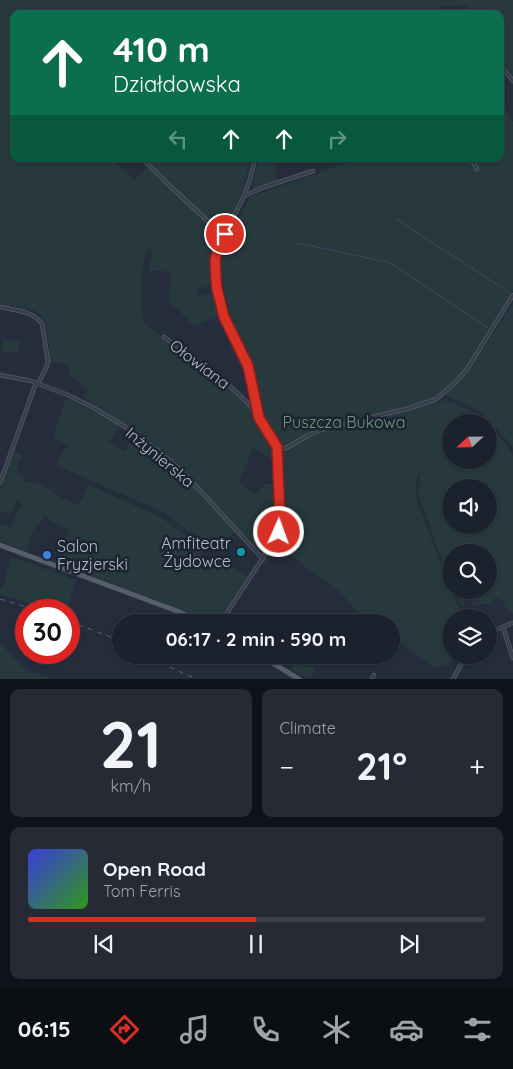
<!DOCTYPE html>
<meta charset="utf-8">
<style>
:root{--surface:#1c222d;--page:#252a35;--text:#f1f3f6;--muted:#a0a4aa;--line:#3a3f49;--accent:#d93025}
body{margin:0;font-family:Quicksand,sans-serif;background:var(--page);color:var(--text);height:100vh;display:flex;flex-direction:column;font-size:19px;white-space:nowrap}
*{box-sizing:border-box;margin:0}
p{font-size:16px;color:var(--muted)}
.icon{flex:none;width:28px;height:28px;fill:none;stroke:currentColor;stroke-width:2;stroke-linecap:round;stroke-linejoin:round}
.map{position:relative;height:679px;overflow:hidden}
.panel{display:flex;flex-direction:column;gap:10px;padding:10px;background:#0f1319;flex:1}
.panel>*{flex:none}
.hud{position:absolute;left:10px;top:10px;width:494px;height:152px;border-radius:10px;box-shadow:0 1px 4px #0004,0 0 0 1px var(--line);background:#0b6e4f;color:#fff;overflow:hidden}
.needle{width:32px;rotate:248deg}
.buttons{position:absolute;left:442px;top:414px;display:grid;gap:10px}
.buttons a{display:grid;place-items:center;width:55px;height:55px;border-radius:50%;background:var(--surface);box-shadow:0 1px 4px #0004,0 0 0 1px var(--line);font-size:25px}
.speed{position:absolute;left:15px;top:599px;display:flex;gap:10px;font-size:25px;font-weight:700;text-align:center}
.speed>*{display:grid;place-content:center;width:65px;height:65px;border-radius:50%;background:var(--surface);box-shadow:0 1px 4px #0004,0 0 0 1px var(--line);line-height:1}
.speed .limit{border:8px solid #d22;background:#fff;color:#111}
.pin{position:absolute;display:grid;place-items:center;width:42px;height:42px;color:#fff;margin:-21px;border:2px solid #fff;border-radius:50%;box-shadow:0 1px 5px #0007}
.me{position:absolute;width:55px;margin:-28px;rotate:2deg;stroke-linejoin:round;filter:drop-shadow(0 0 4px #0008)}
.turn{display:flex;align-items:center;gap:18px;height:105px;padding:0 20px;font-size:22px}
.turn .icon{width:65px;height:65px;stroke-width:2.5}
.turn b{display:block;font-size:35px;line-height:42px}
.lanes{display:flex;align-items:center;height:48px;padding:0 20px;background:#0003;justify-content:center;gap:25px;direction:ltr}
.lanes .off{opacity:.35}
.big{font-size:38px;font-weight:700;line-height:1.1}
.panel .card{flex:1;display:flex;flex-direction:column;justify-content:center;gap:8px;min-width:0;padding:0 18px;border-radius:10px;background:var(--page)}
.panel .dial{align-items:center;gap:0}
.dial b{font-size:65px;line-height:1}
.song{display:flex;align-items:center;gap:15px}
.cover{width:60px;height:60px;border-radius:8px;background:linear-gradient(135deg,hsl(240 70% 55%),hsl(110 70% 35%))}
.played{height:5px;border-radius:2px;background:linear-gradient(90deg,var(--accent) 50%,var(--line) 50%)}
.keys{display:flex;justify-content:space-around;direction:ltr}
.heat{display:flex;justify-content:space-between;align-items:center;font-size:28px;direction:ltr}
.panel .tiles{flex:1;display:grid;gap:10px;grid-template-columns:1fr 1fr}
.card:last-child{grid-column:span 2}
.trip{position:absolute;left:112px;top:614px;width:288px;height:50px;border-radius:25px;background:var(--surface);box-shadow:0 1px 4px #0004,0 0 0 1px var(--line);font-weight:700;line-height:50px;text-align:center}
.menu{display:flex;height:80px;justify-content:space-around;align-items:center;background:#0b0e12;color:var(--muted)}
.menu .icon{width:35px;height:35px}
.menu .selected{color:var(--accent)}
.menu b{font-size:22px;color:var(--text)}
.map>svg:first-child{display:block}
.green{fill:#27393d;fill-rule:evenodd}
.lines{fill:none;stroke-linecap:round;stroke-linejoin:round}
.stream{stroke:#3b4964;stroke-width:1}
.minor-casing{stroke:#565d6a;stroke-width:4.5}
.major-casing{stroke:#414855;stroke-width:5.5}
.minor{stroke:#383f4c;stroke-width:3}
.major{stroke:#565e6c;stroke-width:4.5}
.rail{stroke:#5b6373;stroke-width:1;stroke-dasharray:5 5;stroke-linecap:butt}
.route-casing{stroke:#8d1f18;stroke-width:12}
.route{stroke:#d93025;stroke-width:9}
.culture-dot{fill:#0f9aa8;stroke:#1d2431;stroke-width:2}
.shop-dot{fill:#3f7fe0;stroke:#1d2431;stroke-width:2}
.labels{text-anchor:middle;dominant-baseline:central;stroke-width:5;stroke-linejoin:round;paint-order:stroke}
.street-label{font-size:16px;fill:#b4bac7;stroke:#1d2431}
.park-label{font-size:16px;fill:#6c9779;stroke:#1d2431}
.poi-label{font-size:16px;fill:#b4bac7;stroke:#1d2431;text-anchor:end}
</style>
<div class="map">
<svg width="513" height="679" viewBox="0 0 513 679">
<rect width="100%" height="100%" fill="#252d3c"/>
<!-- green -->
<g class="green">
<path d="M 0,0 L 513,0 L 513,76 L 500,56 L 500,14 L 471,14 L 465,5 L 448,8 L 446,4 L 438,10 L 441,14 L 14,14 L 14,159 L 111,159 L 134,180 L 148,166 L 154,159 L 251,159 L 241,194 L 211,257 L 212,278 L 208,286 L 196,290 L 199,296 L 215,292 L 219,317 L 193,326 L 180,311 L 169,303 L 171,272 L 148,270 L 152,252 L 147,250 L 141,274 L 142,316 L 145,322 L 150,328 L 244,400 L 252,408 L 260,409 L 256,385 L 255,367 L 231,319 L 221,276 L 220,257 L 250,197 L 358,159 L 468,159 L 475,171 L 479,169 L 473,159 L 500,159 L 500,113 L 506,110 L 513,122 L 513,290 L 465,367 L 470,368 L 513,304 L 513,448 L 509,442 L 476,408 L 444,395 L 453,387 L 447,388 L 435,396 L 439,403 L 443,400 C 463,406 468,408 484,422 L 451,422 L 451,460 L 489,460 L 489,427 L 507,445 L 513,456 L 513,613 L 508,613 C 505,606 504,598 495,598 L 492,604 L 473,605 C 472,600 470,595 463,598 L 465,606 L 462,607 L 454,590 L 489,590 L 489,552 L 451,552 L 451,572 L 447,574 L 420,499 L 419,490 L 421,470 C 414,478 415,491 417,501 L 450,589 L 463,616 L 463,617 L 451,618 L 451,655 L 454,655 L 451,663 L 436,668 L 391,636 L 391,622 L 373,622 L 358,612 L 340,592 L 309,570 L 284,550 L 284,533 L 275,531 L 267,546 L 258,549 L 239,529 L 223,542 L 219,552 L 188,531 L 163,512 L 56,465 L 62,452 L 70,445 L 54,438 L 55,429 L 66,398 L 91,410 L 119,426 L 109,442 L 124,451 L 137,432 L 83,397 L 88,389 C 80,383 67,377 68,366 L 58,362 L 49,362 C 50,350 48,320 38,312 C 33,309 18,307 11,305 L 9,307 L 0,305 ZM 253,448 L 274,460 L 275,483 L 264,484 L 257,495 L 239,482 ZM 451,488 L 489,488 L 489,525 L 451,525 Z"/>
<polygon points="259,159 276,159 277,181 254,189 252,186"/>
<polygon points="3,339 20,340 19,352 2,351"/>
<polygon points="14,452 22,455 17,465 18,473 26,481 36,483 51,490 58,496 78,505 89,485 160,517 205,549 196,565 206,571 215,555 247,577 217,622 213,622 183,610 55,562 69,530 49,520 49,518 44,516 32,532 27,551 0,541 0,524 11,527 22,503 17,500 10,514 0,511 0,490"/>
<polygon points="12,557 76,580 67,610 51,610 0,594 0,589 2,589"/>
<polygon points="0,645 3,646 26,670 53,679 0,679"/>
<polygon points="298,659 315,669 310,679 292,670 293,665"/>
</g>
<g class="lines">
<!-- stream -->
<g class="stream">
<polyline points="396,219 507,291"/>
<polyline points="297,243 387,262 394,265 488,328"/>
</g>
<defs>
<g id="minor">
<polyline points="500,64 513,81"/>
<polyline points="143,159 169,185 212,225 216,231 218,248"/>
<polyline points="471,159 477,169"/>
<polyline points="244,196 264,187 313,171"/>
<path d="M 0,307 C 14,310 34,311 42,324 L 48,361 L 47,366 L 38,384"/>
<path d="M 164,337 C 196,360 231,383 257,413"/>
<polyline points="0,375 31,381 68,395 94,408 127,428 157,450 183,472 263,559"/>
<polyline points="278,451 286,448 307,436 321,430 340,425 410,408 436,399 455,383 467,369 513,295"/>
<polyline points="0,483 36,383"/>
<polyline points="221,622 275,539 280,528 280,517 277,447 259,418 248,366 241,350 224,317 219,299 216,279 215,261 218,248 244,196 250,179 255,159"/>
<polyline points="503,627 513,658"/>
<polyline points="489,633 512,623"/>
<polyline points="372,679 374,675"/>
<polyline points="453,679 466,655"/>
</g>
<g id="major">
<polyline points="0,545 177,611 203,622"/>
<polyline points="259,655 299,679"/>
</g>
</defs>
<!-- minor casing -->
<use href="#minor" class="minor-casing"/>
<!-- major casing -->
<use href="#major" class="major-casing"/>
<!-- minor -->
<use href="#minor" class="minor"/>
<!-- major -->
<use href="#major" class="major"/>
<!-- rail -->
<g class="rail">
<polyline points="0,599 37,610"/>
<polyline points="69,621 121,641"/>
<polyline points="142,655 196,679"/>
</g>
</g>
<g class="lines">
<defs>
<polyline id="route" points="225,234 218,248 215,261 216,279 217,289 224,317 248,366 259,418 277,447 280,517 279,532"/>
</defs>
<!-- route casing -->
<use href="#route" class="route-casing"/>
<!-- route -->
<use href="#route" class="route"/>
</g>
<!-- markers -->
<circle class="culture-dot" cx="241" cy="552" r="5"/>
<circle class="shop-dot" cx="47" cy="555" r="5"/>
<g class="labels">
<!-- street labels -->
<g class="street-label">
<text transform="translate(200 364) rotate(37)">Ołowiana</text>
<text transform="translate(160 457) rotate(40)">Inżynierska</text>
</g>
<!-- park labels -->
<g class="park-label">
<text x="344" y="422">Puszcza Bukowa</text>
</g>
<!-- poi labels -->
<g class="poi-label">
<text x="231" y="543">Amfiteatr<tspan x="231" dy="18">Żydowce</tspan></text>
<text x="57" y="546" text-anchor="start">Salon<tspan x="57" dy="18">Fryzjerski</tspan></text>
</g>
</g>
</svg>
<div class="buttons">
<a><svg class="needle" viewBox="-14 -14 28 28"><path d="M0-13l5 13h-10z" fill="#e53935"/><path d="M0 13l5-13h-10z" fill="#a0a4aa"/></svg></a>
<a><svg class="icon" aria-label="sound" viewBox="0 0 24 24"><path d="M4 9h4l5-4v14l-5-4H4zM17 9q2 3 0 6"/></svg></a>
<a><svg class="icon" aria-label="search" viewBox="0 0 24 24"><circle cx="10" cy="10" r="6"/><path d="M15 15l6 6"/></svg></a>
<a><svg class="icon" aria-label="layers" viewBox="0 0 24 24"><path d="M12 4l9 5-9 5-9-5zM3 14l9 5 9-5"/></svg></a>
</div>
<div class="speed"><div class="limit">30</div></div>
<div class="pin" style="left:225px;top:234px;background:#d93025"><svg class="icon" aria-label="arrive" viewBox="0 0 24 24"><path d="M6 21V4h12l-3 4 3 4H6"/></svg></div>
<svg class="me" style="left:279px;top:532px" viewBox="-20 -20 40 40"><circle r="17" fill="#d93025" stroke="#fff" stroke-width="3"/><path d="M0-11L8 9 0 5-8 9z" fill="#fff"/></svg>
<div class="trip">06:17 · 2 min · 590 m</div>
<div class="hud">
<div class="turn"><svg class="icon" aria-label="ahead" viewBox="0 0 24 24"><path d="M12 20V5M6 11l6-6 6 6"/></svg><div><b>410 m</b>Działdowska</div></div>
<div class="lanes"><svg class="icon off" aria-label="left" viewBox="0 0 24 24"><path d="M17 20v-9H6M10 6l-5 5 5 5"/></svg><svg class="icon" aria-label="ahead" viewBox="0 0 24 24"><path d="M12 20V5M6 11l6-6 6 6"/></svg><svg class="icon" aria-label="ahead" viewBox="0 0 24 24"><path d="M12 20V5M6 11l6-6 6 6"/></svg><svg class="icon off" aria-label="right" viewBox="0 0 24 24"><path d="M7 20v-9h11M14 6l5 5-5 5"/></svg></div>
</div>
</div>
<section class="panel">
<div class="tiles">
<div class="card dial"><b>21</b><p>km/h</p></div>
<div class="card"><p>Climate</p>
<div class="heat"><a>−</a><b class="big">21°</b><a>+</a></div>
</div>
<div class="card">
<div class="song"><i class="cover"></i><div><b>Open Road</b><p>Tom Ferris</p></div></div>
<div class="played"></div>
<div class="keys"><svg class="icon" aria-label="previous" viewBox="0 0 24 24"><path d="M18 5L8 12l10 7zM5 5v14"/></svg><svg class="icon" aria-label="pause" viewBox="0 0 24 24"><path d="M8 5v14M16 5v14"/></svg><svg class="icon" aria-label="next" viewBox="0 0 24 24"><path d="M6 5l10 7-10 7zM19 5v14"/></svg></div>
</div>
</div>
</section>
<nav class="menu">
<b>06:15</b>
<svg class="icon selected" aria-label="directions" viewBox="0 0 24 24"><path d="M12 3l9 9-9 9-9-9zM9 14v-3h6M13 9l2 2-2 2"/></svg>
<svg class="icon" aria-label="music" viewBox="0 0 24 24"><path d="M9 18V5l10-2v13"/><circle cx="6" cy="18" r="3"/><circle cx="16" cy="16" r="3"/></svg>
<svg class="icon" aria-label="phone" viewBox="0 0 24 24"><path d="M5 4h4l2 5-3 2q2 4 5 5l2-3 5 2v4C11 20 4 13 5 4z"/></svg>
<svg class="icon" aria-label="climate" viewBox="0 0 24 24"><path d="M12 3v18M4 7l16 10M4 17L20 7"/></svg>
<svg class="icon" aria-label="car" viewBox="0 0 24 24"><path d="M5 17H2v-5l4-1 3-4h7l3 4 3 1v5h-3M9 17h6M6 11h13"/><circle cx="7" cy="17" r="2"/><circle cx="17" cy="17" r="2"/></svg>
<svg class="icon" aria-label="filters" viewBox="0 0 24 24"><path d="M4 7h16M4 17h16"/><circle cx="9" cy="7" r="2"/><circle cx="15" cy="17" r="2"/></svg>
</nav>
